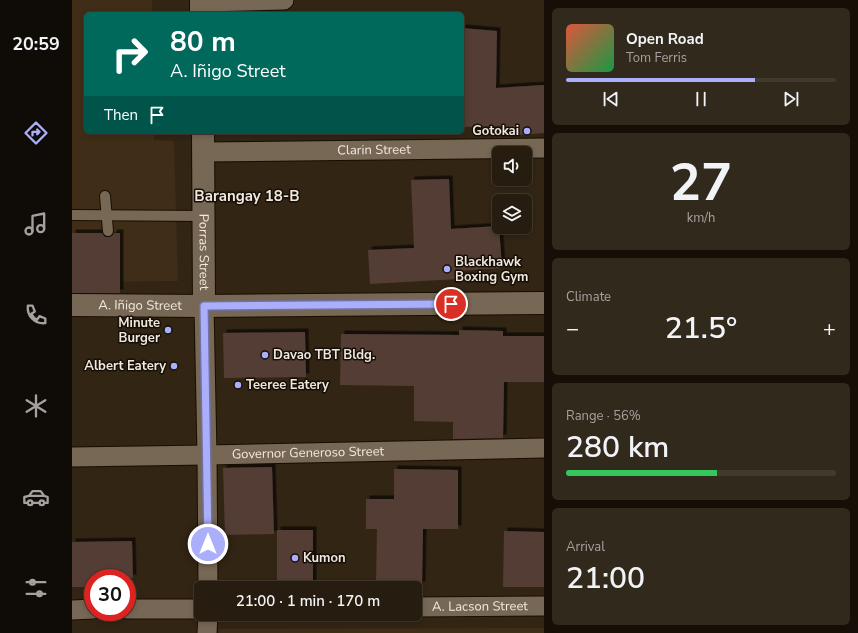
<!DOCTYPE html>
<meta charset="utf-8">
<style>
:root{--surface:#261c0f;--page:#32291d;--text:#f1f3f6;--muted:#a4a19e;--line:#423a2f;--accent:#abaffb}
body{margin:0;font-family:"Nunito Sans",sans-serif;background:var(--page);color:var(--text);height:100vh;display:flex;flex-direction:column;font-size:15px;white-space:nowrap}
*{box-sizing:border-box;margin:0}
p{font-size:13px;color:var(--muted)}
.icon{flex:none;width:22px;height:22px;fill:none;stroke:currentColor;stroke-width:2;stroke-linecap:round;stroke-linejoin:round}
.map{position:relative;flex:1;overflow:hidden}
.panel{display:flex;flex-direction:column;gap:8px;padding:8px;background:#150f08;width:314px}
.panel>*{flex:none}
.banner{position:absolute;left:12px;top:12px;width:380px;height:122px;border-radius:6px;box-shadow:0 2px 6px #0003,0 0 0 1px var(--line);background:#00695c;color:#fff;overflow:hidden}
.tools{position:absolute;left:420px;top:146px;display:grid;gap:8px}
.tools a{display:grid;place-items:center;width:40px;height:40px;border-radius:6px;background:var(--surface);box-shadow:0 2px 6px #0003,0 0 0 1px var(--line);font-size:20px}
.speed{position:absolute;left:12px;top:569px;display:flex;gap:8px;font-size:20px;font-weight:700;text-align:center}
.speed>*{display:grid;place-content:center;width:52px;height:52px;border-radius:50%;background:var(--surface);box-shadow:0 2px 6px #0003,0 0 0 1px var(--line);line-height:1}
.speed .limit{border:6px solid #d22;background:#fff;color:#111}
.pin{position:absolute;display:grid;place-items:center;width:34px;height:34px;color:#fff;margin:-17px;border:2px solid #fff;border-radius:50%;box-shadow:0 1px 4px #0007}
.me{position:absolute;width:44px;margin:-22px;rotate:0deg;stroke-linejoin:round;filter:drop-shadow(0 0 3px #0008)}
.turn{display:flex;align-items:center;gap:14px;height:84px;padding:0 20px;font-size:18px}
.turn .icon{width:52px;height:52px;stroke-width:2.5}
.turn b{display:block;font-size:28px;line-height:34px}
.then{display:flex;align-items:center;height:38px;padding:0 20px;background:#0003;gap:8px;font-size:15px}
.big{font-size:30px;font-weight:600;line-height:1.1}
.panel .card{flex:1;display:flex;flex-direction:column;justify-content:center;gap:6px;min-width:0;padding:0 14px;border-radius:6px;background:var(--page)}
.panel .dial{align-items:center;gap:0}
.dial b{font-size:52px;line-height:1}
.song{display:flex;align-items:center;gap:12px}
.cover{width:48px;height:48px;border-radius:6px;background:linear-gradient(135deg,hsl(10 70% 55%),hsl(140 70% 35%))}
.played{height:4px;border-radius:2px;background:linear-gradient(90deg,var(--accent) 70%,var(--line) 70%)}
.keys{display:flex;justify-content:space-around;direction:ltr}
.heat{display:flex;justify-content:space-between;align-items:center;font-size:22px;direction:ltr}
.charge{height:6px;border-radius:3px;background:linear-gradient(90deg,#34c759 56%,var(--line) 0)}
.trip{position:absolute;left:122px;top:581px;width:228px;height:40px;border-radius:6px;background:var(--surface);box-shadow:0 2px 6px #0003,0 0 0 1px var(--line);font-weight:600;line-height:40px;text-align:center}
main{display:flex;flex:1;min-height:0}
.tab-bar{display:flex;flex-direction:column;width:72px;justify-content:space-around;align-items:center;background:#0f0b06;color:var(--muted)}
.tab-bar .icon{width:28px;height:28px}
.tab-bar .on{color:var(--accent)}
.tab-bar b{font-size:18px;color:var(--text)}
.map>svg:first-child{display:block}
.built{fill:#3f2d17}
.building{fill:#533d35;filter:url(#shadow)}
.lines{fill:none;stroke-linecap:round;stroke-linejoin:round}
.service-casing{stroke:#190d01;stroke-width:12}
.minor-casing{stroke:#190d01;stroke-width:21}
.tertiary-casing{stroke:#190d01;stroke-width:24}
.service{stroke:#776855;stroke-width:10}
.minor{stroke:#776855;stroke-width:19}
.tertiary{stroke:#776855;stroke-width:22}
.route-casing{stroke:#6f72a3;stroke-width:10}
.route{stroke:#abaffb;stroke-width:7}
.poi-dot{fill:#abaffb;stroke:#150f08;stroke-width:1.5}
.labels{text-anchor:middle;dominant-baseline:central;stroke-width:3;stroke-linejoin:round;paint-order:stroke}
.poi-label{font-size:13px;font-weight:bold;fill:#f1e8dd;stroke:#150f08;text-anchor:start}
.street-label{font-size:13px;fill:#f1e8dd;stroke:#150f08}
.quarter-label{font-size:15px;font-weight:bold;fill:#f1e8dd;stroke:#150f08}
</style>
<main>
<nav class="tab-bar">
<b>20:59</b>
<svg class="icon on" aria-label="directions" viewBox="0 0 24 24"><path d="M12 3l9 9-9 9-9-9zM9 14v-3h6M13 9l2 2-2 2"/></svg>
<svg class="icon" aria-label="music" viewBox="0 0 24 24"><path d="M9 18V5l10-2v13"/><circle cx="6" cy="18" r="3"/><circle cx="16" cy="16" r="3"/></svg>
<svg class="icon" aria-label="phone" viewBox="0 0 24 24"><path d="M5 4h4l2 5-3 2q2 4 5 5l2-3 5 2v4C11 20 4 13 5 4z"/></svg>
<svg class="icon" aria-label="climate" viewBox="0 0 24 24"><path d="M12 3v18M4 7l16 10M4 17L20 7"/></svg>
<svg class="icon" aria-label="car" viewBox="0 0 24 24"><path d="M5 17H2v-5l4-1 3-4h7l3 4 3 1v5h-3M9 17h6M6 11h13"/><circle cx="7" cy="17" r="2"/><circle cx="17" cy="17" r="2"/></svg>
<svg class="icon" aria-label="filters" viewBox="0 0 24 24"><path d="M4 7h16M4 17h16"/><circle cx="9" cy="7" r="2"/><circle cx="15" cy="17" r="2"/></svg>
</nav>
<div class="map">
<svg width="472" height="633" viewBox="0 0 472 633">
<defs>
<filter id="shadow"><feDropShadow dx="3.5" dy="-3.5" stdDeviation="0" flood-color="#0009"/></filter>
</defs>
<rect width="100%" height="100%" fill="#322514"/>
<!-- built -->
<g class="built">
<polygon points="0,0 80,0 80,14 14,14 14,132 82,132 82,140 102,141 106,281 0,282"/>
<polygon points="472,628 472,633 147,633 147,629"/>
</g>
<!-- building -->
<g class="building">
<polygon points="390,28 425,31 424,88 472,85 472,133 432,136 431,126 390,127"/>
<polygon points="377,179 379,229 427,226 430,268 386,271 386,279 298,284 296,250 342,248 339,180"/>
<polygon points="0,233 30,233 33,237 36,237 40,236 42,233 48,233 48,293 0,293"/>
<polygon points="387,330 431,331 431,336 472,336 472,382 432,382 431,438 381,439 381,422 342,421 342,386 268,385 269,334 387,335"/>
<polygon points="233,332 234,377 152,378 151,333"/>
<polygon points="200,467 202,534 153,535 151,468"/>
<polygon points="322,469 386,470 386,529 351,529 350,585 304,584 305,529 294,529 294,499 322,499"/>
<rect x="205" y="530" width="36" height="56"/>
<polygon points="432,531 472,532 472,587 431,587"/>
<polygon points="60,541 61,578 21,578 21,587 0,587 0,542"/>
</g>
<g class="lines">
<defs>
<g id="service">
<polyline points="33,196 36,231"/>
<polyline points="0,215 131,216"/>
</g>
<g id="minor">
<polyline points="129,2 212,0"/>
<path id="s1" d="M 131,152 L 472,148"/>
<polyline points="132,306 135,455 136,588"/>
<path id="s2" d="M 0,457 L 135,455 L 472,448"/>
<path id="s3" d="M 343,607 L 472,606"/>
<polyline points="55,609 129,609"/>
<polyline points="0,610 21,609"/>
<polyline points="135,633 136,614"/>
</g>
<g id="tertiary">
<polyline points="129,0 129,14"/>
<path id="s4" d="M 131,132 L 132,306"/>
<path id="s5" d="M 0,305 L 132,306 L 472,303"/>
</g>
</defs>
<!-- service casing -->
<use href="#service" class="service-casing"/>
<!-- minor casing -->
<use href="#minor" class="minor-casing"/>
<!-- tertiary casing -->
<use href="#tertiary" class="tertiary-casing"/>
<!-- service -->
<use href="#service" class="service"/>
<!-- minor -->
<use href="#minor" class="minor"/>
<!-- tertiary -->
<use href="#tertiary" class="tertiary"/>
</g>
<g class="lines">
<defs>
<polyline id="route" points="136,544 132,306 379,304"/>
</defs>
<!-- route casing -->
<use href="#route" class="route-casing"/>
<!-- route -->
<use href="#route" class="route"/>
</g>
<!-- markers -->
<g class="poi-dot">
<circle cx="455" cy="131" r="4"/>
<circle cx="375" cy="269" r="4"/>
<circle cx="96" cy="330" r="4"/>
<circle cx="193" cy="355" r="4"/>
<circle cx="102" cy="366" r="4"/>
<circle cx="166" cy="385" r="4"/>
<circle cx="223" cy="558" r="4"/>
</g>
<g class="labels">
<!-- poi labels -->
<g class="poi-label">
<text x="447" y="131" text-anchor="end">Gotokai</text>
<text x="383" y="262">Blackhawk<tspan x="383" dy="15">Boxing Gym</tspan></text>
<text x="88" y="323" text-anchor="end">Minute<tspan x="88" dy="15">Burger</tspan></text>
<text x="201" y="355">Davao TBT Bldg.</text>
<text x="94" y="366" text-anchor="end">Albert Eatery</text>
<text x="174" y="385">Teeree Eatery</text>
<text x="231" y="558">Kumon</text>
</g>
<!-- street labels -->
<g class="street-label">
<text stroke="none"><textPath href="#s1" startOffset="171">Clarin Street</textPath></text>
<text stroke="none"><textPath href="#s4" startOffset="120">Porras Street</textPath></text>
<text stroke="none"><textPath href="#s5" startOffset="68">A. Iñigo Street</textPath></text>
<text stroke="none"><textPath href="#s2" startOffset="236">Governor Generoso Street</textPath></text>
<text stroke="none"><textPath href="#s3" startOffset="65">A. Lacson Street</textPath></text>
</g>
<!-- quarter labels -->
<g class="quarter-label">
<text x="175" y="196">Barangay 18-B</text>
</g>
</g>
</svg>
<div class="tools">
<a><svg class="icon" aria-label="sound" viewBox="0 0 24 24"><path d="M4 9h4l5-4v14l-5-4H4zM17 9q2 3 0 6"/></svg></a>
<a><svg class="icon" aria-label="layers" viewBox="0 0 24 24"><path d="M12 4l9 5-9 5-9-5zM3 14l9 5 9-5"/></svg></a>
</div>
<div class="speed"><div class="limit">30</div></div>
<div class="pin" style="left:379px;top:304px;background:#d93025"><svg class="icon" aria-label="arrive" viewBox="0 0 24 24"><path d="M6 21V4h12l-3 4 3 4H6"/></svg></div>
<svg class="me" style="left:136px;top:544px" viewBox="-20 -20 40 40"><circle r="17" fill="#abaffb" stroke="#fff" stroke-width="3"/><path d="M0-11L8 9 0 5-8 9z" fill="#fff"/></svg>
<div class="trip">21:00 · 1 min · 170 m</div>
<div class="banner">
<div class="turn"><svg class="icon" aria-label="right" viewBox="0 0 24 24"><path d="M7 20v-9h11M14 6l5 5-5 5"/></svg><div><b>80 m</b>A. Iñigo Street</div></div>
<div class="then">Then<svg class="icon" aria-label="arrive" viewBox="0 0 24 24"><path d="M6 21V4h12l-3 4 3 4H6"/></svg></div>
</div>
</div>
<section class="panel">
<div class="card">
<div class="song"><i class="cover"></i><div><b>Open Road</b><p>Tom Ferris</p></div></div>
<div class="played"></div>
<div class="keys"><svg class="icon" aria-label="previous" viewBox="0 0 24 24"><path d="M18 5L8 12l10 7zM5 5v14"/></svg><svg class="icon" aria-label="pause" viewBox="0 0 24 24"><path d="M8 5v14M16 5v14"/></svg><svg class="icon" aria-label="next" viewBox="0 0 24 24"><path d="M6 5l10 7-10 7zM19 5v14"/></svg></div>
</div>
<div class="card dial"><b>27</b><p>km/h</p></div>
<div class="card"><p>Climate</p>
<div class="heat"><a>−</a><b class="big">21.5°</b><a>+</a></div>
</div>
<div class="card"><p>Range · 56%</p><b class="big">280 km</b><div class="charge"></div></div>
<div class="card"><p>Arrival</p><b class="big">21:00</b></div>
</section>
</main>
